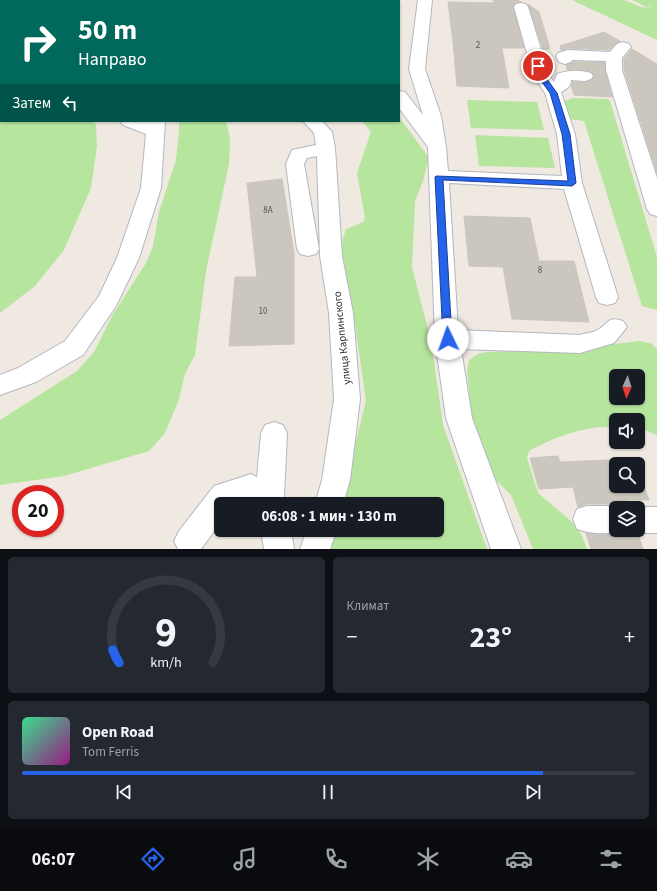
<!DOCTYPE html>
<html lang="ru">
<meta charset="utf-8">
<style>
:root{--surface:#171b24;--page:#242831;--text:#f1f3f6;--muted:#9ea1a6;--line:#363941;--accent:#2563eb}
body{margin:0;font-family:"Source Sans 3",sans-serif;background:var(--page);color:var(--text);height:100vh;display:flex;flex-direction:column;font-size:15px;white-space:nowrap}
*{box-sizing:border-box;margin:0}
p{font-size:13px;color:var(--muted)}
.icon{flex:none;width:22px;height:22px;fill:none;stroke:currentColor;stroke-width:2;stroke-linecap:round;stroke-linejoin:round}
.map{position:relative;height:549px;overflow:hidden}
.drawer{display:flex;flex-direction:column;gap:8px;padding:8px;background:#0d0f14;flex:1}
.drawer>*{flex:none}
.banner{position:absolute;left:0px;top:0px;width:400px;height:122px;box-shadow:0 1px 3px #0004;background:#00695c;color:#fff;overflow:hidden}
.needle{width:26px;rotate:183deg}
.buttons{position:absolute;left:609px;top:369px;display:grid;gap:8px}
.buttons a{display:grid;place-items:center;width:36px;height:36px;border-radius:6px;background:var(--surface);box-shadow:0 1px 3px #0004;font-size:20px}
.speed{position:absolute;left:12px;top:485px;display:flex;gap:8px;font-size:20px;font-weight:700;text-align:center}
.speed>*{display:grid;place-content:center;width:52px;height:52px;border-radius:50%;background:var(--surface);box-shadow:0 1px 3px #0004;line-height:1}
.speed .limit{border:6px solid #d22;background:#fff;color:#111}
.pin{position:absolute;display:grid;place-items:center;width:34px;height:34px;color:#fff;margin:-17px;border:2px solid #fff;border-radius:50%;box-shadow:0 1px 4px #0007}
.me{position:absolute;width:44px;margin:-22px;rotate:357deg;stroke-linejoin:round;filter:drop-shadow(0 0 3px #0008)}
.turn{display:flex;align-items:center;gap:14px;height:84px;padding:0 12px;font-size:18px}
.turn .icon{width:52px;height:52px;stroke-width:2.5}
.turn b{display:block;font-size:28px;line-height:34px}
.then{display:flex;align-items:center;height:38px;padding:0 12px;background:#0003;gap:8px;font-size:15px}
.big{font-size:30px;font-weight:700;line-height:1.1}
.drawer .card{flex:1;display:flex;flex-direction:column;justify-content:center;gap:6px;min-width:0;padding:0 14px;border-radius:6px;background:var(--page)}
.drawer .dial{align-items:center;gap:0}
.dial svg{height:104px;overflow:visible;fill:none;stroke:var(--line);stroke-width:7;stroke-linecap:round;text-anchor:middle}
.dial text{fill:var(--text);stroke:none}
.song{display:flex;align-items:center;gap:12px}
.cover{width:48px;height:48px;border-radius:6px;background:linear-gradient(135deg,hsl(150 70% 55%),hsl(310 70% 35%))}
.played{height:4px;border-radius:2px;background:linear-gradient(90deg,var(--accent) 85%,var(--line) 85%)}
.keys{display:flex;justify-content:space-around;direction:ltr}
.heat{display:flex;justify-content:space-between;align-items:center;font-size:22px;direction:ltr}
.drawer .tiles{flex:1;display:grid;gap:8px;grid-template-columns:1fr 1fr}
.card:last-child{grid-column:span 2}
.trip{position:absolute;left:214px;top:497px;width:230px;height:40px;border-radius:6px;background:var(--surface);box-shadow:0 1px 3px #0004;font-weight:700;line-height:40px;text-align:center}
.tabs{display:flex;height:64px;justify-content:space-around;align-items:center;background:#090b0e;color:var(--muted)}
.tabs .icon{width:28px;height:28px}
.tabs .active{color:var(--accent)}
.tabs b{font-size:18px;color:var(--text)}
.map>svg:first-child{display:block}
.green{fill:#b6e59e;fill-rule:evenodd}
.building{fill:#cbc7bf;stroke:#cbc5ba}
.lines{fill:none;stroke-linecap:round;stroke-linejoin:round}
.minor-casing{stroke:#b4b7c1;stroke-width:2}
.minor{fill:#fff;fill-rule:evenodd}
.route{fill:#2563eb;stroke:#184099}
.labels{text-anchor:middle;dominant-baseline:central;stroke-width:4;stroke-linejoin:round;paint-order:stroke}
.number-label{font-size:9px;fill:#555452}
.street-label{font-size:11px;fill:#2e2e2e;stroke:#fff}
</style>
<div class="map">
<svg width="657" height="549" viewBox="0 0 657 549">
<rect width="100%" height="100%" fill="#efe9e1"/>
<!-- green -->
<g class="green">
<path d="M 572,0 C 585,0 611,0 623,0 C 634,2 642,12 653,5 L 646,7 L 632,0 L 657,0 L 657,40 Z"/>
<polygon points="0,14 1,121 90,121 96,124 97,146 91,188 64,250 35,286 0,313"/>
<polygon points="573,98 608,99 610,101 657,257 657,310 642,306 584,121 568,119 560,103"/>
<polygon points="467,100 537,102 544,130 471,128"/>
<polygon points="399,117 429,158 423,181 415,201 412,267 431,341 443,425 487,549 330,549 334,530 437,530 437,504 340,504 366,401 357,338 341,245 346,229 363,222 365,218 357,173 371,132 362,121 399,121"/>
<polygon points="179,121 226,121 230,138 229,164 206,271 195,355 185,374 178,402 165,433 149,451 64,476 0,485 0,420 77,371 94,352 112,316 146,263 153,246 159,212 176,160 179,131"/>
<polygon points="475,135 548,138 555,168 479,166"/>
<path d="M 640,341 L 652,344 L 657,349 L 657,435 L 643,429 L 638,428 L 638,420 L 616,420 L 616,427 C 586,425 555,437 529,451 L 527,458 L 538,493 L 572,522 L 581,534 L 587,549 L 533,549 L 511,495 L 495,479 L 472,419 L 467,371 L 469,360 L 478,354 L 487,352 L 579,350 L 588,347 ZM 616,376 L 638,376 L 638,398 L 616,398 Z"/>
</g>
<!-- building -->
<g class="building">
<polygon points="493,0 517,0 521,2 515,3 513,7 524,48 502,48 509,88 457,86 453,42 448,2 494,3"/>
<polygon points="528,4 539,12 550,49 543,49"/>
<polygon points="604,32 620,41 616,43 609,50 568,48 561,50 560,46"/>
<polygon points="632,49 657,64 657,173 624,70 624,59"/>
<polygon points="573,62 604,62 605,70 612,97 574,95 571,85 572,82 585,82 592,80 594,75 591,72 587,71 567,70 566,65"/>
<polygon points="282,179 294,253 294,344 229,346 235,277 257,277 247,183"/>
<polygon points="464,216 530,218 539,261 574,261 589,322 512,319 503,267 469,266"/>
<polygon points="558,456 560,462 634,459 636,464 616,464 616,486 638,486 638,470 649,500 626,500 629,508 623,508 616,504 587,504 578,507 573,487 539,489 530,458"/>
<polygon points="623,530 638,534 643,549 591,549 586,533 606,535 617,533"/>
</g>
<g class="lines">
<defs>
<g id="minor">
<polygon points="0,0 12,0 13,1 1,1 1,4"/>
<polygon points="48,0 62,0 63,1 49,1"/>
<rect x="76" y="0" width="14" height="1"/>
<polygon points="120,0 134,0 135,1 121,1"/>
<rect x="147" y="0" width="14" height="1"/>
<rect x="217" y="0" width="14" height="1"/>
<rect x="259" y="0" width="14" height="1"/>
<polygon points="350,0 364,0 365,1 351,1"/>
<path d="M 418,0 L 432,0 L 425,69 L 441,116 L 446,147 L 448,171 L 562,176 L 557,134 L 545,93 L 533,75 L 514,7 L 516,4 L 521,3 L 526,4 L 528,7 L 549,75 L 554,82 L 557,74 C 569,70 579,70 591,73 L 593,76 L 591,79 L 585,81 L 571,80 C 571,87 566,89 561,92 L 575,134 L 582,183 L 618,297 L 615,303 L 607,305 L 599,303 L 596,297 L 564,189 L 449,183 L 458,330 L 580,335 C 585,333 594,333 599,329 C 610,322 608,316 623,321 L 627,327 L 614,343 L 580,353 L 461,349 L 472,418 L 521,549 L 491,549 L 446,418 L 435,339 L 428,147 L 399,108 L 399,91 L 405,92 L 423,115 L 409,69 Z"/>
<polygon points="623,42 629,44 631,47 622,58 622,70 657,178 657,216 650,214 647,209 606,70 606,61 572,60 571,62 565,64 559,62 556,56 558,53 568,50 610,52 617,44"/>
<polygon points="120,121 165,121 161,188 139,258 116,306 83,355 36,382 0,395 0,375 18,368 65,341 99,296 117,258 141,188 146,134 123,125"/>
<polygon points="303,121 322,121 332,132 335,148 342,256 353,313 360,399 350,480 343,504 315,504 322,480 334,399 329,313 320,256 317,156 307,158 304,164 319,249 316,254 308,256 300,254 297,249 286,164 292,150 316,145 314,133"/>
<polygon points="274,422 283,425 287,433 284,496 286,504 258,504 250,500 237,504 221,504 221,522 201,549 178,549 174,541 179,531 214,486 251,474 257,477 261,433 265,425"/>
<path d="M 587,506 L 616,506 L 622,508 L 616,508 L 616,530 L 622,530 C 609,535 590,534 577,529 L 573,519 L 577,509 Z"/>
<polygon points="638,507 657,507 657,533 638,533 629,530 638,530 638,508 634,508"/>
<polygon points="261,530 291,530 294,549 264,549"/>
<polygon points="307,530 337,530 330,549 300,549"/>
</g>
</defs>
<!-- minor casing -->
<use href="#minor" class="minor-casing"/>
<!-- minor -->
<use href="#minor" class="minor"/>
</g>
<!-- route -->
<polygon class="route" points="538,64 541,66 544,75 557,93 570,134 576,183 572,186 443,180 452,339 451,342 444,342 443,339 435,177 436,176 568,181 562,134 550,93 537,75 535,66"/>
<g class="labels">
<!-- number labels -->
<g class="number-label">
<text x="478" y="45">2</text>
<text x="268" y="210">8А</text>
<text x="540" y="270">8</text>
<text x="263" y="311">10</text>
</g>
<!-- street labels -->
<g class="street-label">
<text transform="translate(342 338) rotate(-96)">улица Карпинского</text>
</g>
</g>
</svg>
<div class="buttons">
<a><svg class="needle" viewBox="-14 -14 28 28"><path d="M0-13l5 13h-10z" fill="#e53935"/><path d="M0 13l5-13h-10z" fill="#9ea1a6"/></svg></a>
<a><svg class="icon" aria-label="sound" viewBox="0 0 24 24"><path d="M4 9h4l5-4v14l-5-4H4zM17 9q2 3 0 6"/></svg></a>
<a><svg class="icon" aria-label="search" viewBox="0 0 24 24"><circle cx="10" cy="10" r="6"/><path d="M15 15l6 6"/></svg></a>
<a><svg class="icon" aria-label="layers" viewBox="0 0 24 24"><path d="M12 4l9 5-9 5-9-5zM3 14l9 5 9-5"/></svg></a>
</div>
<div class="speed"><div class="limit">20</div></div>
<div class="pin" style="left:538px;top:66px;background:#d93025"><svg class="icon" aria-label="arrive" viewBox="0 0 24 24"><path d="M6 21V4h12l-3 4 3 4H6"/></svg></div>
<svg class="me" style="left:448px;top:339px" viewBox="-20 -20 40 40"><circle r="19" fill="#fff"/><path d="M0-13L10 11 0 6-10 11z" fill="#2563eb"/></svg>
<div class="trip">06:08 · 1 мин · 130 m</div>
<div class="banner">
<div class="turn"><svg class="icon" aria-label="right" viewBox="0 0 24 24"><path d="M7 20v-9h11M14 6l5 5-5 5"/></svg><div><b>50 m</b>Направо</div></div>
<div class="then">Затем<svg class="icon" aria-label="left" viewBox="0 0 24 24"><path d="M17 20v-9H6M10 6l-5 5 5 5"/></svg></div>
</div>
</div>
<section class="drawer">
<div class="tiles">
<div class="card dial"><svg viewBox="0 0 100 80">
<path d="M14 69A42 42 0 1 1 86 69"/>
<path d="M14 69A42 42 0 0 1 9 59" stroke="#2563eb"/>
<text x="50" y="56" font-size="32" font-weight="700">9</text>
<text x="50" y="72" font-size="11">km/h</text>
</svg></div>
<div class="card"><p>Климат</p>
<div class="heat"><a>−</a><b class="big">23°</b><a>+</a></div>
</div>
<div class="card">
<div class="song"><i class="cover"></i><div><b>Open Road</b><p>Tom Ferris</p></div></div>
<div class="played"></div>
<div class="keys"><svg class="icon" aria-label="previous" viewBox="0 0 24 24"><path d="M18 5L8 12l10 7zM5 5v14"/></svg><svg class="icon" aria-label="pause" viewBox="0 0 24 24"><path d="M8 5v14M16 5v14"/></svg><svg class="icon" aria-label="next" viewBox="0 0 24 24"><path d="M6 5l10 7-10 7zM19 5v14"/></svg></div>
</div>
</div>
</section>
<nav class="tabs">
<b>06:07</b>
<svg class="icon active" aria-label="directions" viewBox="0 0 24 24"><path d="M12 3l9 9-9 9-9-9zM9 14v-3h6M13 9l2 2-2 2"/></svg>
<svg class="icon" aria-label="music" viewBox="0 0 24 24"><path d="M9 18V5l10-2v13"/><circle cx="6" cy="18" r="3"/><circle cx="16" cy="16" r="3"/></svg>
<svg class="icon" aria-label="phone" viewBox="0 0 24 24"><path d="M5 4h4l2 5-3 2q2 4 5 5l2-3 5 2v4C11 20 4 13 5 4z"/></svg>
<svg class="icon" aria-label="climate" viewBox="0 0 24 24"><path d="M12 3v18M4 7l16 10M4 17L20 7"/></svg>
<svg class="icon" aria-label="car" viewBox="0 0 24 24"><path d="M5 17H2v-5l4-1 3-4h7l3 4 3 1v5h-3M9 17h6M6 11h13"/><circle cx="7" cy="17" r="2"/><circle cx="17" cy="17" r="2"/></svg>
<svg class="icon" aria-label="filters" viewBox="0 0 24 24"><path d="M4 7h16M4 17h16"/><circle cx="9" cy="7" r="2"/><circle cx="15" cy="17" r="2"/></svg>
</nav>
